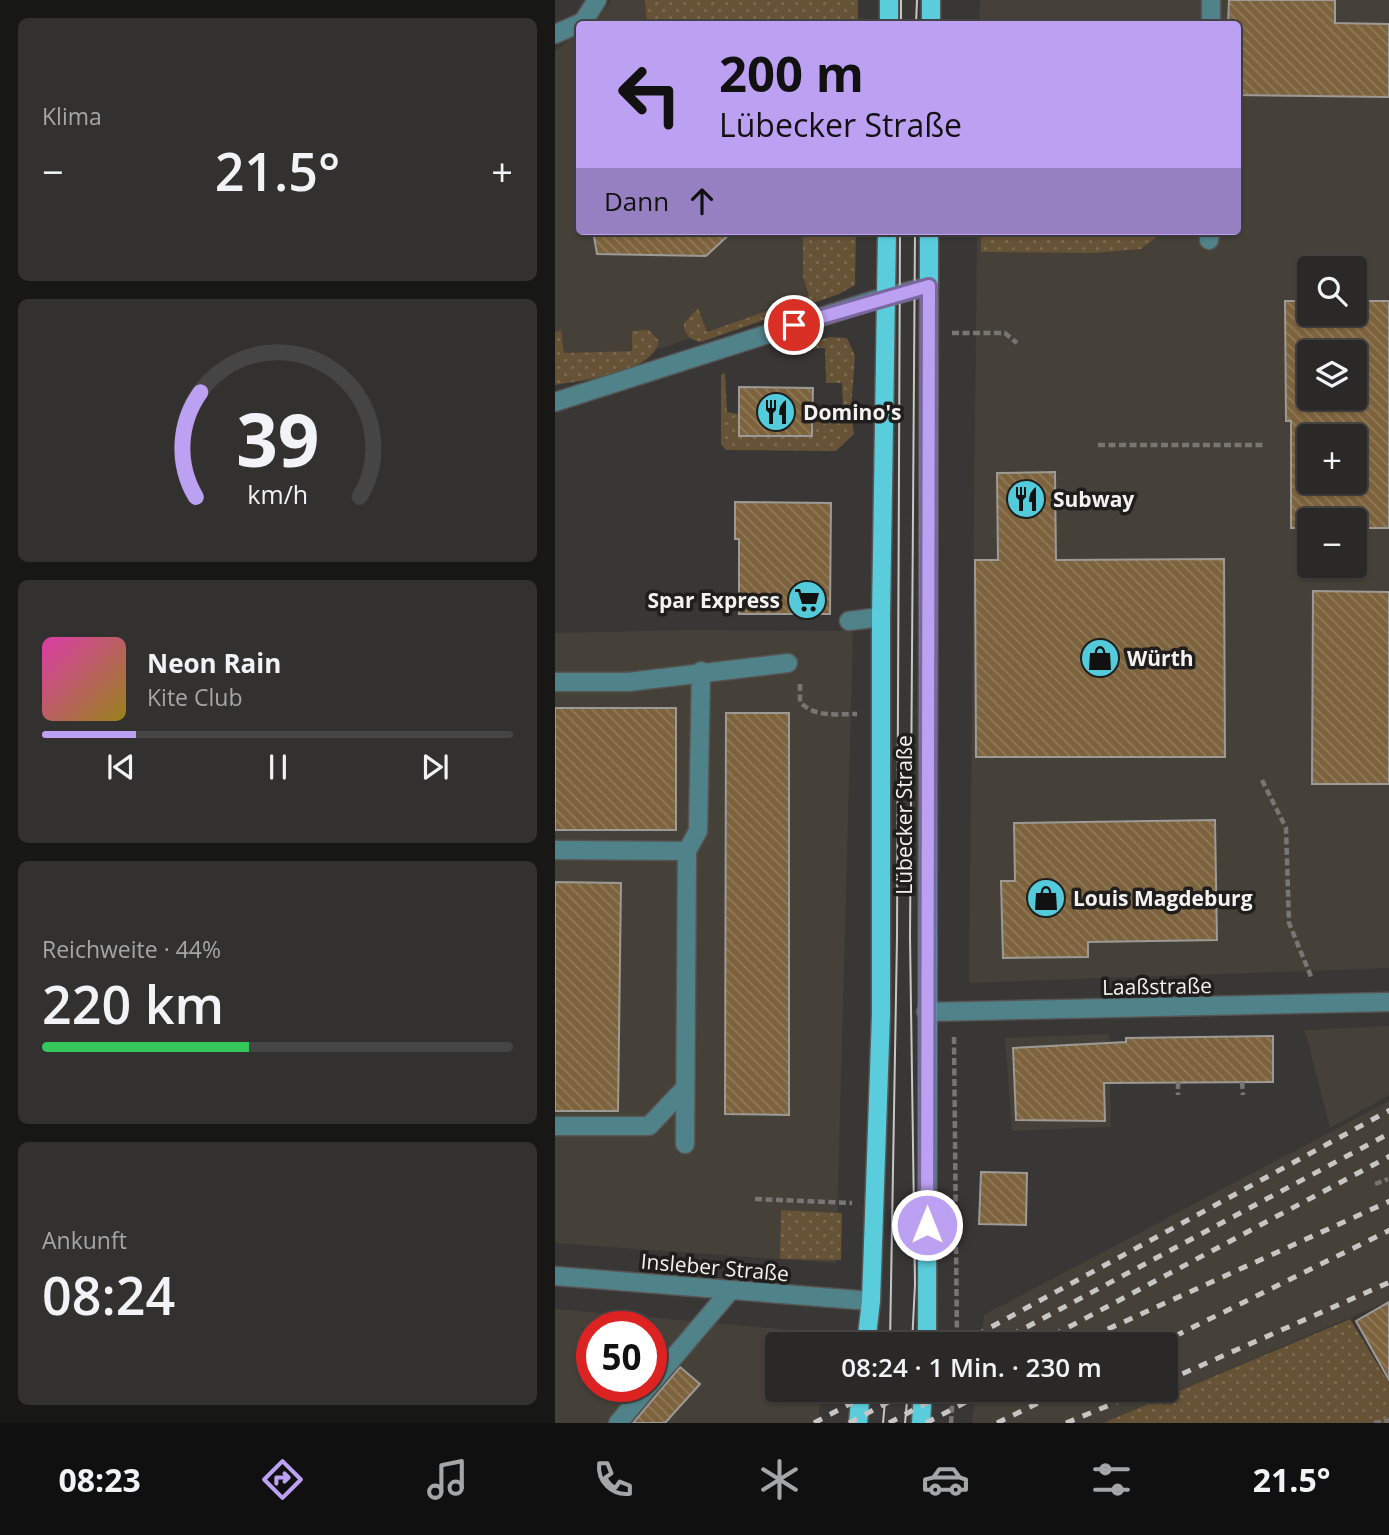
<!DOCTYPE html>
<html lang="de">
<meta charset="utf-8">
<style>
:root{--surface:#2a2928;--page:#323130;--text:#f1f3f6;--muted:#a5a6a8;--line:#464545;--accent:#bca0f2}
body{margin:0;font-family:"Open Sans",sans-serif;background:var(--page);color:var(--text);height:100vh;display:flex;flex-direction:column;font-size:26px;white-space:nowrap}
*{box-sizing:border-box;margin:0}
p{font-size:23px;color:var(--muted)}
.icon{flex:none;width:38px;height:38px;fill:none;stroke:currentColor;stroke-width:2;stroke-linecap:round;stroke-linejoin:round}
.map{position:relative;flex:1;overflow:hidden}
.panel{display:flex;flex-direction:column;gap:18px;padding:18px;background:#171716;width:555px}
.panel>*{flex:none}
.banner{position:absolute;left:21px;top:21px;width:665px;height:214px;border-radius:7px;box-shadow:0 2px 5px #0004,0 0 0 2px var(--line);background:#bca0f2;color:#111;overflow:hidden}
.buttons{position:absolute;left:742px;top:256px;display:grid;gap:14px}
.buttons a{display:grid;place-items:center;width:70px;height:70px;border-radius:7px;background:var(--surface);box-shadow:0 2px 5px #0004,0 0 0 2px var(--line);font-size:35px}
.speed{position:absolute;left:21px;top:1311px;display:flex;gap:14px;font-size:35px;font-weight:700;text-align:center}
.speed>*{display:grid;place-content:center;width:91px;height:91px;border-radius:50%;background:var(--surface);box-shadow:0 2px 5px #0004,0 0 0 2px var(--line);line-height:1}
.speed .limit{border:10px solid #d22;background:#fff;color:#111}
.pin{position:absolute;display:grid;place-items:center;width:60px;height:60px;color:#fff;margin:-30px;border:4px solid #fff;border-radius:50%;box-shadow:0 2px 7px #0007}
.me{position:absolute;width:77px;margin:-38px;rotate:0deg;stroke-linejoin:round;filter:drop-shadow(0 0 5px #0008)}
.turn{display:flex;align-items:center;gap:24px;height:147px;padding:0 28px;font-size:32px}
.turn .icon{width:91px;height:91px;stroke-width:2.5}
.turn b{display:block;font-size:49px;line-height:60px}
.then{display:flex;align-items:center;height:66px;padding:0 28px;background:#0003;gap:14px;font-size:26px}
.big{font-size:52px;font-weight:600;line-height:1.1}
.panel .widget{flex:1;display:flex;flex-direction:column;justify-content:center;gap:10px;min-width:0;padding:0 24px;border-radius:10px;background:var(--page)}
.panel .dial{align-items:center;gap:0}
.dial svg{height:182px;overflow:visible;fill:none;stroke:var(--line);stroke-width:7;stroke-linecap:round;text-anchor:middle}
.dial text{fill:var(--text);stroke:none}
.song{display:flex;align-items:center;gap:21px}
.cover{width:84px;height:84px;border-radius:10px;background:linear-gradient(135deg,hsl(320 70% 55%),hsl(50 70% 35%))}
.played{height:7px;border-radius:4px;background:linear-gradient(90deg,var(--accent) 20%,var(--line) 20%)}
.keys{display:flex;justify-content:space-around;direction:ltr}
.heat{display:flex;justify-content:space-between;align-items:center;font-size:38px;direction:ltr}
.charge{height:10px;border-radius:5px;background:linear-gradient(90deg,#34c759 44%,var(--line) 0)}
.trip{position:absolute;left:210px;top:1332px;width:413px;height:70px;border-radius:7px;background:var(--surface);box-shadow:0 2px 5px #0004,0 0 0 2px var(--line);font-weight:600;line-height:70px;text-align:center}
.tab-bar{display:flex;height:112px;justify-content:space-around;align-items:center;background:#111010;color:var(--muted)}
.tab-bar .icon{width:49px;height:49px}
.tab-bar .current{color:var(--accent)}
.tab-bar b{font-size:32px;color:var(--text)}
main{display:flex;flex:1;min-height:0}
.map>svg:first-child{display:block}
.built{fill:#454038;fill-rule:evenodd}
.grass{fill:url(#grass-dots)}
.building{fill:url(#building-back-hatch);stroke:#9b9a97;stroke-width:2;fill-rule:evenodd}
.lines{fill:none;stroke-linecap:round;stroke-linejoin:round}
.minor-casing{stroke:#565553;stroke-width:21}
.major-casing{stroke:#565553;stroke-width:21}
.path{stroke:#777674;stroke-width:4.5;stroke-dasharray:7 3.5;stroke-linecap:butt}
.minor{stroke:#50828a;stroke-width:18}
.major{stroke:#5acddc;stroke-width:18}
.tram{stroke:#c7c6c4;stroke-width:2}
.rail{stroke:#c7c6c4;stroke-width:5;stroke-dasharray:9 9;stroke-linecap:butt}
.route-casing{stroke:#7a689d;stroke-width:18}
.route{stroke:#bca0f2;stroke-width:12}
.labels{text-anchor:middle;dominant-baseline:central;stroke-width:7;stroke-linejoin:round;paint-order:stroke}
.poi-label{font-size:21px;font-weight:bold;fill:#f3f2f0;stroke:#1f1e1d;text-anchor:start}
.street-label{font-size:21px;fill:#f3f2f0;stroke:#1f1e1d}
</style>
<main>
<section class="panel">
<div class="widget"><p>Klima</p>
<div class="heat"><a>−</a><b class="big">21.5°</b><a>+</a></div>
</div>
<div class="widget dial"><svg viewBox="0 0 100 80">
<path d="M14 69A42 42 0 1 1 86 69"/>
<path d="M14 69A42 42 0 0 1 16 23" stroke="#bca0f2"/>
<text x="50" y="56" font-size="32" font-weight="700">39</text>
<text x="50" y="72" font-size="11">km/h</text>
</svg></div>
<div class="widget">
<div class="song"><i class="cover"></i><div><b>Neon Rain</b><p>Kite Club</p></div></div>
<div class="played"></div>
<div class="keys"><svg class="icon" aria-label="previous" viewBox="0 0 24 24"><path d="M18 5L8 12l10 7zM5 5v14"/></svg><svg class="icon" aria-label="pause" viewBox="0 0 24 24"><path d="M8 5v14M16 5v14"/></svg><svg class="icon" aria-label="next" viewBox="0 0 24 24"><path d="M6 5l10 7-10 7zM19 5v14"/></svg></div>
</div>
<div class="widget"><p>Reichweite · 44%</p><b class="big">220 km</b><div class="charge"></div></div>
<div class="widget"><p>Ankunft</p><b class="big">08:24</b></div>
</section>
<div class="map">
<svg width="835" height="1423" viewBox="0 0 835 1423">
<defs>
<pattern id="grass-dots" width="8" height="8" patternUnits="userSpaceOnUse" patternTransform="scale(1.75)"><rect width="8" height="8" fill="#665235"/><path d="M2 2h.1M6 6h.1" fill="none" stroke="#7c6b53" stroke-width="1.8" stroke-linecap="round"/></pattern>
<pattern id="building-back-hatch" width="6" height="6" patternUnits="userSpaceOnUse" patternTransform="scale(1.75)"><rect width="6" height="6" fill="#7d633d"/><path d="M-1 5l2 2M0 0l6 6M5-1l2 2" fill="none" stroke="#907a59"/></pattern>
</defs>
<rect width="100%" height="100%" fill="#383735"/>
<!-- built -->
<g class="built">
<polygon points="56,0 285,0 284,24 34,24 45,16"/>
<path d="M 425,0 L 834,0 L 834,968 L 414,983 L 422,231 L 682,231 L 682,24 L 424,24 ZM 754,268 L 800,268 L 800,313 L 754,313 ZM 754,352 L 800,352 L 800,397 L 754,397 ZM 754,436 L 800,436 L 800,481 L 754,481 ZM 754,520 L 800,520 L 800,565 L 754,565 Z"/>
<polygon points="24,32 24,231 280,231 279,290 101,350 0,354 0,51"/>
<polygon points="133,630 298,631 281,1263 0,1243 0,633"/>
<polygon points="834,1026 834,1095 775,1128 750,1030"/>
<polygon points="554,1034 556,1127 457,1131 450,1038"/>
<polygon points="834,1101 834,1301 548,1423 417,1423 421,1390 611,1390 611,1344 426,1344 429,1315"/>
<path d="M 0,1309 L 271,1333 L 270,1344 L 222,1344 L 222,1390 L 266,1390 L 263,1423 L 0,1423 ZM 37,1326 L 96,1326 L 96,1386 L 37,1386 Z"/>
</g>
<!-- grass -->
<g class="grass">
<polygon points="90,0 303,0 303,24 92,24"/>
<path d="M 248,231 L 301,231 L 300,285 L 284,294 L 146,342 C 136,341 128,334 129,323 L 143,308 L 152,332 L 254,296 L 248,276 Z"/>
<polygon points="426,231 604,235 586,249 540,253 426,252"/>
<path d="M 6,330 L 9,353 L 77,351 L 77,331 L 94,330 L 104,341 C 97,374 28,380 0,385 L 0,332 Z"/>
<polygon points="274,337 292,338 300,356 296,409 288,408 287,383 271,383 270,348 236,350"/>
<polygon points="170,373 172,412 183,414 184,436 257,436 260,419 260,422 297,421 299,434 281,451 171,450 166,444 166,375"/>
<polygon points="226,1210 287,1213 286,1260 225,1259"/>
<polygon points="795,1319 834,1383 834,1423 548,1423"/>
</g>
<!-- building -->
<g class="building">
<polygon points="674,0 780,0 780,23 834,24 834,97 682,95 682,24 673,24"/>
<polygon points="38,231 178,231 151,256 42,254"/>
<path d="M 730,301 L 754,301 L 754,313 L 800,313 L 800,301 L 834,301 L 834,528 L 800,528 L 800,520 L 754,520 L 754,528 L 736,528 L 736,421 L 731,421 ZM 754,352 L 800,352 L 800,397 L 754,397 ZM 754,436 L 800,436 L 800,481 L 754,481 Z"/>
<polygon points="184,387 258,388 257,436 184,436"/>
<polygon points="500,472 501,560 669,559 670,757 421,757 420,560 443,560 442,473"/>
<polygon points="180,502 276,503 275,614 184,614 184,539 180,539"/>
<polygon points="758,591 834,592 834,784 757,784"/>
<rect x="0" y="708" width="121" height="122"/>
<polygon points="171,713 234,713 234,1115 170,1114"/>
<polygon points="660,820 662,940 533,942 533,957 448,958 446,881 460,881 459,823"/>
<polygon points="0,882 66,883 63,1111 0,1111"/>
<polygon points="718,1036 718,1082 549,1083 550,1121 461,1120 458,1048 571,1042 571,1038"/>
<polygon points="426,1172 472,1173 471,1225 424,1224"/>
<polygon points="834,1302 834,1380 801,1321"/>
<polygon points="125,1367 145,1384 110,1423 78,1423"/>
</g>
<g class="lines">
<defs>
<g id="minor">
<polyline points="656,24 656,0"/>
<polyline points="0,34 28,22 42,0"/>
<polyline points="654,240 655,231"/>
<polyline points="0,402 316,301 374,286"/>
<polyline points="294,621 326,617"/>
<polyline points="0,682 73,682 233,663"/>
<polyline points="0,850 132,851 143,831 146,671"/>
<polyline points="371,1012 835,1002"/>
<polyline points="0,1126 94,1126 130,1088"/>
<polyline points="130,1144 132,851"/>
<polyline points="0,1276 316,1301"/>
<polyline points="96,1384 175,1291"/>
<polyline points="63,1423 94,1386"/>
</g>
<g id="major">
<polyline points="334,24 334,0"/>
<polyline points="376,24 376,0"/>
<polyline points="311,1344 316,1301 326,1014 326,617 332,231"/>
<polyline points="372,1344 374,231"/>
<polyline points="303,1423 306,1390"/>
<polyline points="366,1423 368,1390"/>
</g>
</defs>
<!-- minor casing -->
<use href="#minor" class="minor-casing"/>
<!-- major casing -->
<use href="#major" class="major-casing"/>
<!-- path -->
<g class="path">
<polyline points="397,333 450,333 462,343"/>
<polyline points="543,445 709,445"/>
<path d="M 245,684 L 245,702 C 261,718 281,714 302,714"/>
<polyline points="707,780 731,828 734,923 757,979"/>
<polyline points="399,1037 402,1344"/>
<polyline points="623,1082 623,1095"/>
<polyline points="687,1082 688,1095"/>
<polyline points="820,1184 833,1179"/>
<polyline points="200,1199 297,1203"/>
<polyline points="396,1423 398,1390"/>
<polyline points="819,1423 835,1420"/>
</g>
<!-- minor -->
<use href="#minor" class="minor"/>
<!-- major -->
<use href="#major" class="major"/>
<!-- tram -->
<g class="tram">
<polyline points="346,24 346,0"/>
<polyline points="361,24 362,0"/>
<polyline points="335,1344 342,937 345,231"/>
<polyline points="357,1344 360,1284 355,937 360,231"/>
<polyline points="328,1423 331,1390"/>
<polyline points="350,1423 353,1390"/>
</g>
<!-- rail -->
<g class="rail">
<polyline points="405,1344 835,1110"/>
<polyline points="440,1344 835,1133"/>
<polyline points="482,1344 835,1156"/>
<polyline points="520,1344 835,1201"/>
<polyline points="604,1344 835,1230"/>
<polyline points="611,1381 835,1282"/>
<polyline points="259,1423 321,1390"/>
<polyline points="294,1423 356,1390"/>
<polyline points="334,1423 396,1390"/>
<polyline points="371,1423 434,1390"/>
<polyline points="442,1423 510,1390"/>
<polyline points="511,1423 591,1390"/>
</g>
</g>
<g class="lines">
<defs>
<polyline id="route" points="239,325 374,286 372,1225"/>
</defs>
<!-- route casing -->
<use href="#route" class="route-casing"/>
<!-- route -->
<use href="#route" class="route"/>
</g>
<!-- icons -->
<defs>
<symbol id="restaurant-disc" viewBox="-11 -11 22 22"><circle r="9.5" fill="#53cbda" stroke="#1f1e1d"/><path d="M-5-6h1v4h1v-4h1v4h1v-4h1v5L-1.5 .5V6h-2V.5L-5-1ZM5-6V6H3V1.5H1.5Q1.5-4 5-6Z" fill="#111"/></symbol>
<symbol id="supermarket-disc" viewBox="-11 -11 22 22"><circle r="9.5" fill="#53cbda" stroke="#1f1e1d"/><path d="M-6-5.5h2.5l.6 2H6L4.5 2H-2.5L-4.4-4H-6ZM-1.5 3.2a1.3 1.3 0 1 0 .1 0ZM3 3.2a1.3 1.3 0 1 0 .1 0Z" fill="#111"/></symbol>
<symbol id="shop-disc" viewBox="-11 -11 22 22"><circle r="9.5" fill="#53cbda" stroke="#1f1e1d"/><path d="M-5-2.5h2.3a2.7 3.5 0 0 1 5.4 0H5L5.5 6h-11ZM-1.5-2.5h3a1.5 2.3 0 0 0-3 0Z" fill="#111"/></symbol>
</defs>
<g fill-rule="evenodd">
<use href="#restaurant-disc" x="199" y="390" width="44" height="44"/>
<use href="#restaurant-disc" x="449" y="477" width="44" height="44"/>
<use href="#supermarket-disc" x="230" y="578" width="44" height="44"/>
<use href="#shop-disc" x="523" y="636" width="44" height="44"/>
<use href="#shop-disc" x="469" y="876" width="44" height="44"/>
</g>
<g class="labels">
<!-- poi labels -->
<g class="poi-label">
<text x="248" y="412">Domino's</text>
<text x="498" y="499">Subway</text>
<text x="225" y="600" text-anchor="end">Spar Express</text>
<text x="572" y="658">Würth</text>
<text x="518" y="898">Louis Magdeburg</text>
</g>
<!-- street labels -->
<g class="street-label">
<text transform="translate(349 815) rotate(-90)">Lübecker Straße</text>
<text transform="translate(602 986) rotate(-1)">Laaßstraße</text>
<text transform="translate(160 1267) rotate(5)">Insleber Straße</text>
</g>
</g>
</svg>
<div class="buttons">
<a><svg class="icon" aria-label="search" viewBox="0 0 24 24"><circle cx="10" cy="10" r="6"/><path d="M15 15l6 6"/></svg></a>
<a><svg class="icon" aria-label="layers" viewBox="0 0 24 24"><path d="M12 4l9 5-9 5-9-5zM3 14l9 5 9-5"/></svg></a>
<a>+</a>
<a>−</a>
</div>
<div class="speed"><div class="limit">50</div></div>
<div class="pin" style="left:239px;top:325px;background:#d93025"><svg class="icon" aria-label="arrive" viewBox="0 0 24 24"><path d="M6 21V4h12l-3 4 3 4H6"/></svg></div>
<svg class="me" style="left:372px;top:1225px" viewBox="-20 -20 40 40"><circle r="17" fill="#bca0f2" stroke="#fff" stroke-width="3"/><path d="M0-11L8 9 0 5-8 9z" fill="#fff"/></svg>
<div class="trip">08:24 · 1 Min. · 230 m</div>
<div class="banner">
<div class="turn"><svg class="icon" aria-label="left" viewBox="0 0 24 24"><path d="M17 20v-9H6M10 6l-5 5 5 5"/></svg><div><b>200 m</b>Lübecker Straße</div></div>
<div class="then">Dann<svg class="icon" aria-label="ahead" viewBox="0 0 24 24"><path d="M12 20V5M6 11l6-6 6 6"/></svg></div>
</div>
</div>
</main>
<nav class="tab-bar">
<b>08:23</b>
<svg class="icon current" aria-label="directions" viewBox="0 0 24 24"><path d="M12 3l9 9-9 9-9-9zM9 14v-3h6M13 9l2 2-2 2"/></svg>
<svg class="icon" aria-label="music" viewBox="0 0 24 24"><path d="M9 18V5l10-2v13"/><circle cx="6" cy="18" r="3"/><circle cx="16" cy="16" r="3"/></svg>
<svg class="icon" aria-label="phone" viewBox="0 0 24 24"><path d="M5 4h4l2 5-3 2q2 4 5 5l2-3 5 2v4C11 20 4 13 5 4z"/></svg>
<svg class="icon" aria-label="climate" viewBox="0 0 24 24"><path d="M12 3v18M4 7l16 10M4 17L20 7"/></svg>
<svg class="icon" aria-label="car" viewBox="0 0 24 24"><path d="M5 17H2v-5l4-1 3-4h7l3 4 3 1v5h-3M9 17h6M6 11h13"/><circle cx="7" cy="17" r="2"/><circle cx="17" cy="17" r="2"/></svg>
<svg class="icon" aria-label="filters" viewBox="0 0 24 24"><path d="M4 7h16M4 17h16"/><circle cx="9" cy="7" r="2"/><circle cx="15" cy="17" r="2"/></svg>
<b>21.5°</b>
</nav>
